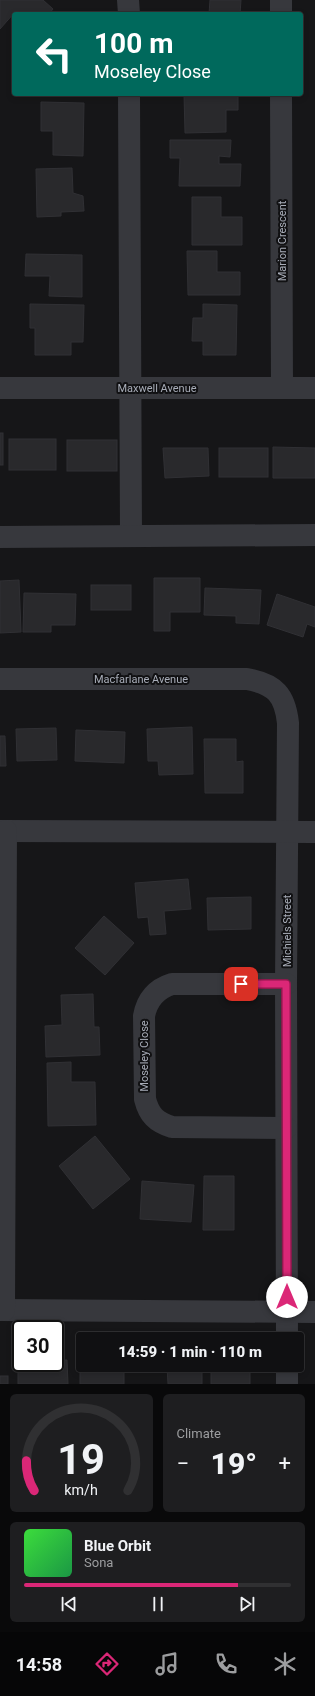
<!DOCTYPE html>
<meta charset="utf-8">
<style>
:root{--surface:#101012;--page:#1e1e20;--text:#f1f3f6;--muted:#9c9d9f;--line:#303032;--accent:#db2777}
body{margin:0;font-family:Roboto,sans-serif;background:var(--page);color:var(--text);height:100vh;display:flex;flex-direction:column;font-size:15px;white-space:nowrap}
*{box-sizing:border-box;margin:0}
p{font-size:13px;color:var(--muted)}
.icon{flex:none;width:22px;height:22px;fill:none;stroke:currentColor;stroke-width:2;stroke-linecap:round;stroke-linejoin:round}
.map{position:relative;height:1384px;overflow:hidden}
.side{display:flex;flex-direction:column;gap:10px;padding:10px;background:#09090a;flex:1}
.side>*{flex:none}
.guide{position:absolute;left:12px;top:12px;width:291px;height:84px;border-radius:4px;box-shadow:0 2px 6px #0003,0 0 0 1px var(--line);background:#00695c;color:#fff;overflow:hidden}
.speed{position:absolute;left:12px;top:1320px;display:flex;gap:8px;font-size:20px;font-weight:700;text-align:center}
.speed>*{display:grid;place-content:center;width:52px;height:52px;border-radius:50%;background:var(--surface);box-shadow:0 2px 6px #0003,0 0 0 1px var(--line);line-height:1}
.speed .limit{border:2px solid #111;border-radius:6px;background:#fff;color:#111}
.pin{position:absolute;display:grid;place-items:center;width:34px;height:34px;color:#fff;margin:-17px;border-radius:8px;box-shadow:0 2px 6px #0006}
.me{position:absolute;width:44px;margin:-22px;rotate:0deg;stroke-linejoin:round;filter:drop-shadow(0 0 3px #0008)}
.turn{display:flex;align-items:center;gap:14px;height:84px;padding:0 16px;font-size:18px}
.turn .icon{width:52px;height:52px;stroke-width:2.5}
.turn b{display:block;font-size:28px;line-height:34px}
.big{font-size:30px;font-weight:800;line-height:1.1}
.side .widget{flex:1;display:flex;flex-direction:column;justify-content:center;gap:6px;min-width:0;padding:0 14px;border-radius:6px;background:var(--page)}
.side .dial{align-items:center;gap:0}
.dial svg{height:104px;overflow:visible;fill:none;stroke:var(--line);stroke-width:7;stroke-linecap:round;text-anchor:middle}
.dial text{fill:var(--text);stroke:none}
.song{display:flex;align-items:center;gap:12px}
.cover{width:48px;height:48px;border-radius:6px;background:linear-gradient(135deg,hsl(120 70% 55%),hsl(140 70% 35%))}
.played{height:4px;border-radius:2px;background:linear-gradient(90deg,var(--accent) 80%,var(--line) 80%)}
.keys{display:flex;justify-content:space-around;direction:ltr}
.heat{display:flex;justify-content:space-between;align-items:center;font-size:22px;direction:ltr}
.side .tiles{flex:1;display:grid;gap:10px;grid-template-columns:1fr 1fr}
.widget:last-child{grid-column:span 2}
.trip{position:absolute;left:76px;top:1332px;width:228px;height:40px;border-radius:4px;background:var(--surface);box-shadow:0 2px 6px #0003,0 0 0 1px var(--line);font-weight:800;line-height:40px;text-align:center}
.tabs{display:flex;height:64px;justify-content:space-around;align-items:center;background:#060607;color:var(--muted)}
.tabs .icon{width:28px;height:28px}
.tabs .selected{color:var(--accent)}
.tabs b{font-size:18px;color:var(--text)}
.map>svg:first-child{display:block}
.building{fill:#29292c;stroke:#303034}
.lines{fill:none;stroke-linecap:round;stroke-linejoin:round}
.minor{stroke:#37383d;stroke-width:22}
.route-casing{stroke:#8e194d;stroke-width:10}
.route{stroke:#db2777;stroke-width:7}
.labels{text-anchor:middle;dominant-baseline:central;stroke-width:4;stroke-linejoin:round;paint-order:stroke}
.street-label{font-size:11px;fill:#a8adb8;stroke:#111113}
</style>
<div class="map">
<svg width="315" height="1384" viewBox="0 0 315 1384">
<rect width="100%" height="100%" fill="#161618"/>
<!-- building -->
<g class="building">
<polygon points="0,0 43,0 53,9 49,14 18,14 15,12 0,29"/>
<polygon points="210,0 241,0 240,14 209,14"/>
<polygon points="184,94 238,94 238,110 226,110 226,132 185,133"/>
<polygon points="41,102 84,103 83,156 53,155 53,131 41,131"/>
<polygon points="170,140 231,140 230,157 219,156 219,164 241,164 240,186 179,186 180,158 170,158"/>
<polygon points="72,168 73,193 83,196 84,211 61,212 61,216 37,217 36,169"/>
<polygon points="192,197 221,197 221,217 242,217 242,245 192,245"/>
<polygon points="187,251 217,251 217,272 240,272 240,295 188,295"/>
<polygon points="26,254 82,255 82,297 49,296 50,276 25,276"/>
<polygon points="30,304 84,305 83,342 71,342 71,355 35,355 35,328 30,328"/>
<polygon points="203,304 237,305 236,355 203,355 203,341 192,341 193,318 203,318"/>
<rect x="0" y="433" width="3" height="32"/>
<rect x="9" y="439" width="47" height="31"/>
<rect x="67" y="440" width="50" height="31"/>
<polygon points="273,447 315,448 315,478 273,478"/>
<polygon points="163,448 208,448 209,476 165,478"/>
<rect x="219" y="448" width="49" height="29"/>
<polygon points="154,578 200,578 200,612 170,612 170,631 154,631"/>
<polygon points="19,580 21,632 0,633 0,581"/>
<rect x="91" y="585" width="40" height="25"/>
<polygon points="205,588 261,590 259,624 236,623 236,616 204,615"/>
<polygon points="24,593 76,594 75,625 51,625 51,632 23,632"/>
<polygon points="277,594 315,607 315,627 307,624 303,637 267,625"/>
<polygon points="192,727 193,774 159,775 158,761 148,761 147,729"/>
<polygon points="56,728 57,760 17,761 16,729"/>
<polygon points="76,730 125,732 124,763 75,761"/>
<polygon points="0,736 5,736 6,766 0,766"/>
<polygon points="204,739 236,739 236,762 243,761 243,793 205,793"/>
<polygon points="188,879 191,909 164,911 166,934 150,935 148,917 138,918 135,883"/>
<polygon points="251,897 251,929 208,930 207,898"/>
<polygon points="104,916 134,943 105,975 75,948"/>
<polygon points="93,994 94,1027 99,1027 100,1055 46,1057 45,1026 62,1025 61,995"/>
<polygon points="71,1062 71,1082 95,1082 96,1125 48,1126 47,1063"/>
<polygon points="95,1136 130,1179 93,1209 59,1166"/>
<polygon points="204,1176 234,1176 234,1230 203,1230"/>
<polygon points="142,1181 194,1185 191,1222 140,1219"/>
<polygon points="80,1357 83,1357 83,1365 124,1365 124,1384 80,1384"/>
<polygon points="55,1360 67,1360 68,1384 18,1384 18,1361 21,1361 21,1363 55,1363"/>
<polygon points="202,1365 202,1384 168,1384 167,1366"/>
<polygon points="224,1365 250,1365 250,1384 211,1384 211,1372 224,1372"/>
<rect x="0" y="1376" width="8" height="8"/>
</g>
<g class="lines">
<!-- minor -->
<g class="minor">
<polyline points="128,0 129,14"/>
<polyline points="281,0 281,14"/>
<polyline points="129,94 131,536"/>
<polyline points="281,94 282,388"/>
<polyline points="0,388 315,388"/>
<polyline points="0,537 315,535"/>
<path d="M 0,679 L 247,679 C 275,684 285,695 288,723 L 286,984 L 287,1339"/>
<polyline points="0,831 315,832"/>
<path d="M 286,984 L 172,984 C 156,989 147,1000 144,1016 L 145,1099 C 149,1115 156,1122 172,1127 L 286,1128"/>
<polyline points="0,1310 315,1312"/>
<polyline points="4,1310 6,831"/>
<polyline points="287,1384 287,1365"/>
</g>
</g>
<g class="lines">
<defs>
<polyline id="route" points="241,984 286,984 287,1297"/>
</defs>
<!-- route casing -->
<use href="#route" class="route-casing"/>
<!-- route -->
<use href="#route" class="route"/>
</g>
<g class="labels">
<!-- street labels -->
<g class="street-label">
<text transform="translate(282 241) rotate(-90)">Marion Crescent</text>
<text x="157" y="388">Maxwell Avenue</text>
<text x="141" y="679">Macfarlane Avenue</text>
<text transform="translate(287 931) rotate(-90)">Michiels Street</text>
<text transform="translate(144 1056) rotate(-90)">Moseley Close</text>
</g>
</g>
</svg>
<div class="speed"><div class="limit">30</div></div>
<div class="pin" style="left:241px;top:984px;background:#d93025"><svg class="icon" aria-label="arrive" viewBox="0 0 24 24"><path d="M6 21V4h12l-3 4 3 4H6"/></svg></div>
<svg class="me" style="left:287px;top:1297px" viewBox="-20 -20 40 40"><circle r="19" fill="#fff"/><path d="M0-13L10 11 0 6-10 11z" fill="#db2777"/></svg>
<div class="trip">14:59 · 1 min · 110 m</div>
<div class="guide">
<div class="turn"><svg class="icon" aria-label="left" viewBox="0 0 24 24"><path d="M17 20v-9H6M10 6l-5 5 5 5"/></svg><div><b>100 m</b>Moseley Close</div></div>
</div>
</div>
<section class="side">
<div class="tiles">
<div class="widget dial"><svg viewBox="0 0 100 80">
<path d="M14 69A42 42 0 1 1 86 69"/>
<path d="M14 69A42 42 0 0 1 8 46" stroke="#db2777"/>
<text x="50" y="56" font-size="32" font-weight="700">19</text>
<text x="50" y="72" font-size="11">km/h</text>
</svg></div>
<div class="widget"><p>Climate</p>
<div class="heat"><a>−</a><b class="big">19°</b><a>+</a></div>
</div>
<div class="widget">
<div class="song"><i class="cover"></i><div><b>Blue Orbit</b><p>Sona</p></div></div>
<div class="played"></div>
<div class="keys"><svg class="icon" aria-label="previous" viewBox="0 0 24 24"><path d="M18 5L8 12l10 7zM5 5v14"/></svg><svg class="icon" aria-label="pause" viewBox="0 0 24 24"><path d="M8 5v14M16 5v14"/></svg><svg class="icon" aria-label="next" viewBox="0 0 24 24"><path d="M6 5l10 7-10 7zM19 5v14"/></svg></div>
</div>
</div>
</section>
<nav class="tabs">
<b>14:58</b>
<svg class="icon selected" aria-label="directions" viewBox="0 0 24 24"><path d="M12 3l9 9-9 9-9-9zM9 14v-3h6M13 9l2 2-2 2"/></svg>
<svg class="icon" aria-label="music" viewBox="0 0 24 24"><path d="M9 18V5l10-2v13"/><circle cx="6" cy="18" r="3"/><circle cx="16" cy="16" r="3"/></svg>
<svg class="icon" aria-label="phone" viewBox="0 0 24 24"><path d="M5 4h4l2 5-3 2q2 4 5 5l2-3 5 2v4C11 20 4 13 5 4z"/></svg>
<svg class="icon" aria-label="climate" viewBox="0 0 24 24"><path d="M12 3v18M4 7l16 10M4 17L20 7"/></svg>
</nav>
